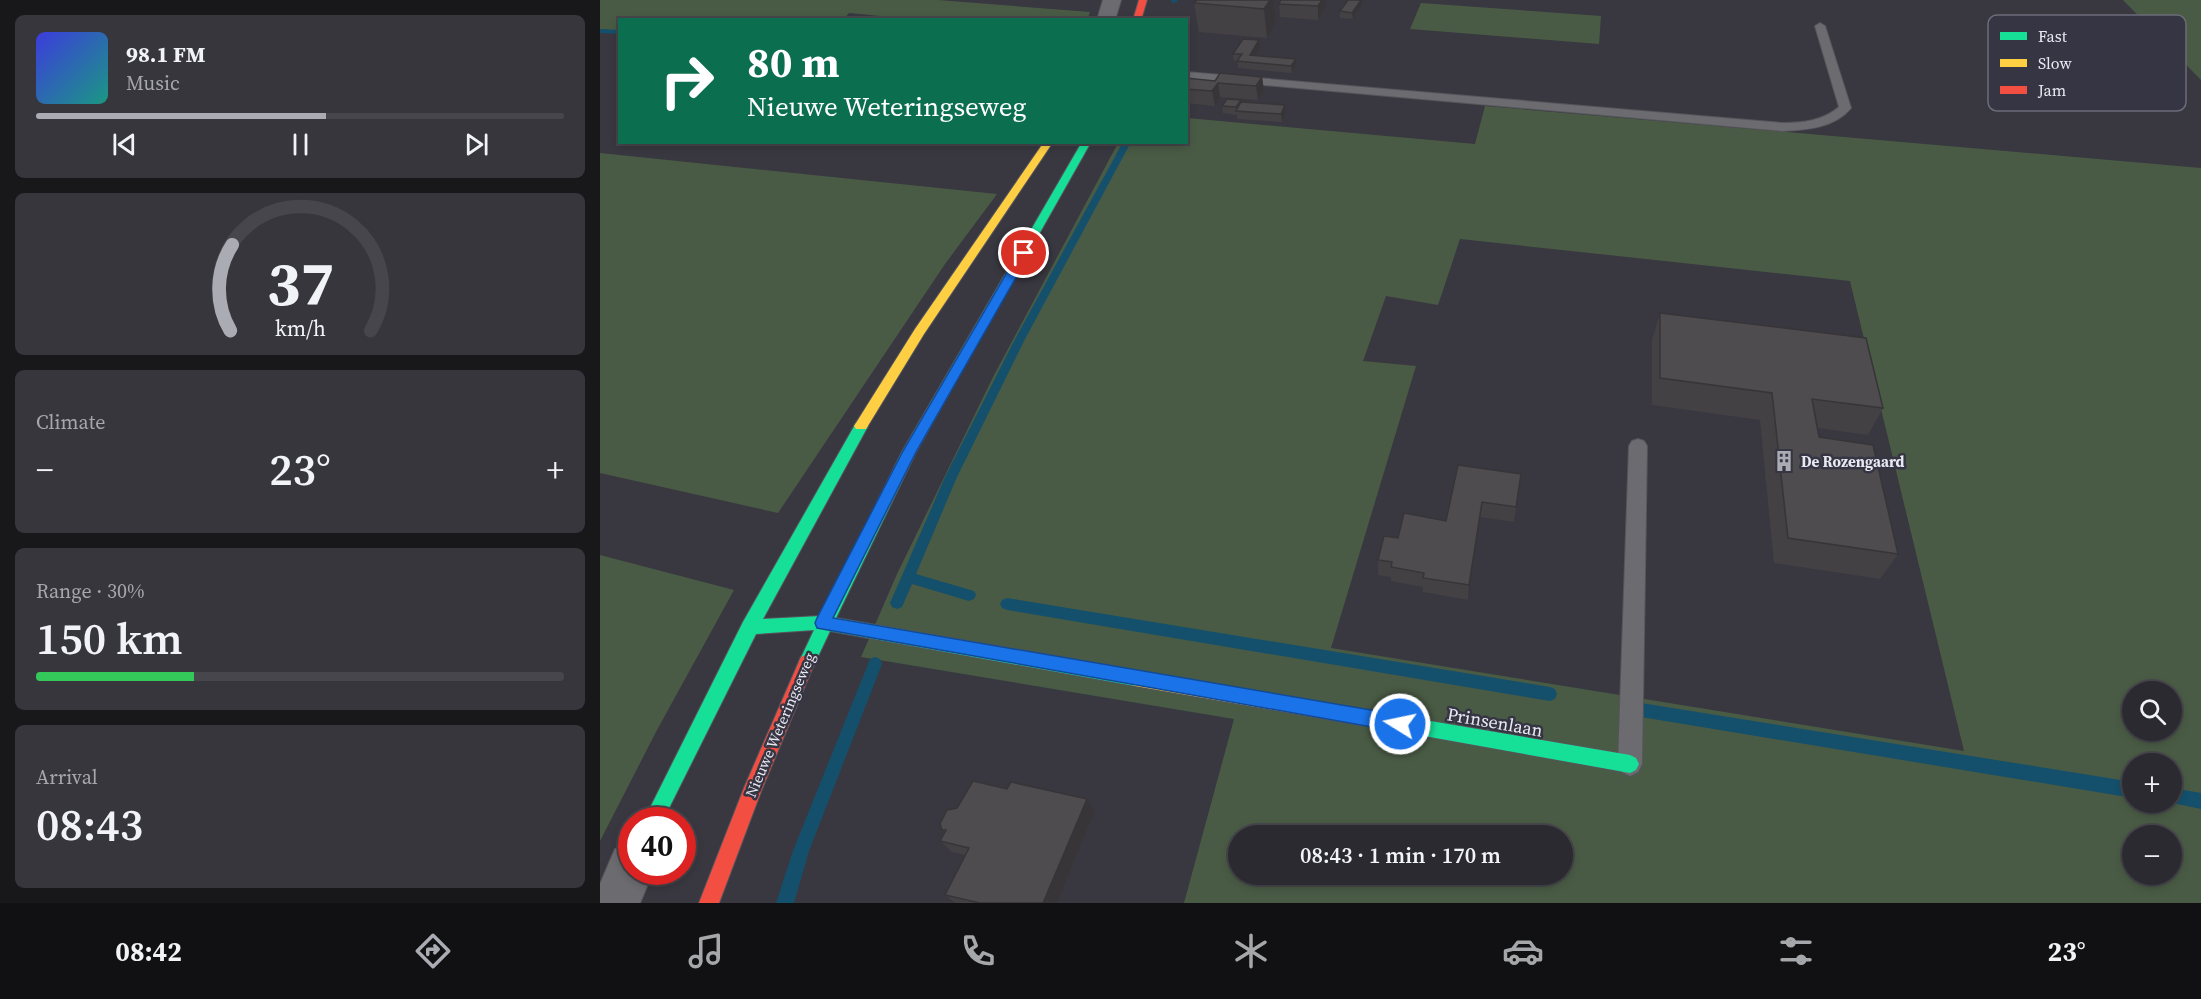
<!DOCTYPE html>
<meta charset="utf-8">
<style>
:root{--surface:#2b2a30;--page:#37363c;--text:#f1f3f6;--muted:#a6a7ab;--line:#47464c;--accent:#ababb4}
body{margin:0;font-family:"Source Serif 4",serif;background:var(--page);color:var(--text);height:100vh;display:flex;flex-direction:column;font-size:22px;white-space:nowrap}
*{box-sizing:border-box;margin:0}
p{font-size:20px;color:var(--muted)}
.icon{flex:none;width:33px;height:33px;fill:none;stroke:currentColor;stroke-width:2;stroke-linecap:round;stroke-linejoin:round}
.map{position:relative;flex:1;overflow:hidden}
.sheet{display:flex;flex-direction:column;gap:15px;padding:15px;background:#18171a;width:600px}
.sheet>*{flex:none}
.hud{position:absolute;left:18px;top:18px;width:570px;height:126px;border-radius:0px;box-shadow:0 3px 9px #0003,0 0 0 2px var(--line);background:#0b6e4f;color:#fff;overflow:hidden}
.tools{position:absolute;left:1522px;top:681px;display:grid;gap:12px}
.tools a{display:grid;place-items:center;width:60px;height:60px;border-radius:50%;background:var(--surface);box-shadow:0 3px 9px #0003,0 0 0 2px var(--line);font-size:30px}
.speed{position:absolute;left:18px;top:807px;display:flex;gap:12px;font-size:30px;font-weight:700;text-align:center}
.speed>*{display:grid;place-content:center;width:78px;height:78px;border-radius:50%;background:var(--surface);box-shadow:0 3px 9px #0003,0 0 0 2px var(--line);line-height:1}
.speed .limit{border:9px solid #d22;background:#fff;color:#111}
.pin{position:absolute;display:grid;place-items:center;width:51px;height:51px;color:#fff;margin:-26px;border:3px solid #fff;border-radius:50%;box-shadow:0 2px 6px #0007}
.me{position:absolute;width:66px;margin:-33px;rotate:280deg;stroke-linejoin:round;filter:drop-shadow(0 0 4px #0008)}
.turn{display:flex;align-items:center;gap:21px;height:126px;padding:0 30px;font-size:27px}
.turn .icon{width:78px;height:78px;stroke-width:2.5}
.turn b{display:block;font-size:42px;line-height:51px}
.big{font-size:45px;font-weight:600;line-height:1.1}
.sheet .card{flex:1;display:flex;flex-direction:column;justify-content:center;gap:9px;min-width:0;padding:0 21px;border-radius:9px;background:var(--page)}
.sheet .dial{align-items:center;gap:0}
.dial svg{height:156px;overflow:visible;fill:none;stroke:var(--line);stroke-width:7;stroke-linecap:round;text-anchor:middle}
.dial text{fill:var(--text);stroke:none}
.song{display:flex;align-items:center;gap:18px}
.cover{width:72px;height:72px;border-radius:9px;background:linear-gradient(135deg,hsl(240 70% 55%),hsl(170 70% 35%))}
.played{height:6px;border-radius:3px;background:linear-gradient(90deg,var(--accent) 55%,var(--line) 55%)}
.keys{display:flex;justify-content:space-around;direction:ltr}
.heat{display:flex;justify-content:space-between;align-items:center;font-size:33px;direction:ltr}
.charge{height:9px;border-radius:4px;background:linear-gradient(90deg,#34c759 30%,var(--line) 0)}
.trip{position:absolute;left:628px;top:825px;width:345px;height:60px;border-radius:30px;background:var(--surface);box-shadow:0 3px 9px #0003,0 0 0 2px var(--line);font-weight:600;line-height:60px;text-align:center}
.tab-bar{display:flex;height:96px;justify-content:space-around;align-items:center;background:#111113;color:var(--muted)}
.tab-bar .icon{width:42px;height:42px}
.tab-bar .current{color:var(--accent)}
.tab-bar b{font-size:27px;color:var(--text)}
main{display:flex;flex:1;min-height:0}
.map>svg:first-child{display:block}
.green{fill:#495b45;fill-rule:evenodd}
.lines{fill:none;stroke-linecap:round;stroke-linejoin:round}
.stream{fill:#14506b;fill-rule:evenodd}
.lane-casing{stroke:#56555c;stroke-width:2}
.street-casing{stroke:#56555c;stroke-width:2}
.fast-casing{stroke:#56555c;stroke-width:2}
.slow-casing{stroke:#56555c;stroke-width:2}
.jam-casing{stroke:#56555c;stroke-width:2}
.lane{fill:#6b6b70;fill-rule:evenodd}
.street{fill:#6b6b70;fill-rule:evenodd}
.fast{fill:#16e098;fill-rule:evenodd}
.slow{fill:#ffcf43;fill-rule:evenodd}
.jam{fill:#f24e42;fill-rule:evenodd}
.wall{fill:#444144}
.shaded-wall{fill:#373537}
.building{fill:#4f4c4f;stroke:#373537;stroke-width:1.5}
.route{fill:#1a73e8;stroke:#114b97;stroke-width:1.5}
.labels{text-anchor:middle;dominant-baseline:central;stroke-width:5;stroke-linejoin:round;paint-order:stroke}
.poi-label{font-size:15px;font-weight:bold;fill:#e9e9f2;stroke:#363544;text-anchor:start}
.street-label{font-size:15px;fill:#e9e9f2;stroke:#363544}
.near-street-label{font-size:18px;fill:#e9e9f2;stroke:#363544}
.key{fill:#363544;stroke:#6c6b78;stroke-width:1.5}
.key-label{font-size:16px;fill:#e9e9f2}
</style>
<main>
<section class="sheet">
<div class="card">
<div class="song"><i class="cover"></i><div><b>98.1 FM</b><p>Music</p></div></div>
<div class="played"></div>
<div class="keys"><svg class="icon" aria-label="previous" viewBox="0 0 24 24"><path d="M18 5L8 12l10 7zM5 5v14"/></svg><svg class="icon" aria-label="pause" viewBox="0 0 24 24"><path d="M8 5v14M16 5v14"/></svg><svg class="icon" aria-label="next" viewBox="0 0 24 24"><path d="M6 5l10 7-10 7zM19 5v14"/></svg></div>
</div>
<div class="card dial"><svg viewBox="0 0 100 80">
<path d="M14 69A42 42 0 1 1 86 69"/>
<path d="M14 69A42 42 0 0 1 15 25" stroke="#ababb4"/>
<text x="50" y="56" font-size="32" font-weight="700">37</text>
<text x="50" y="72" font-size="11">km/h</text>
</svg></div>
<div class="card"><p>Climate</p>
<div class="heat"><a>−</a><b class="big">23°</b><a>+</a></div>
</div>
<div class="card"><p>Range · 30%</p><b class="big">150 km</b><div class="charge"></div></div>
<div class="card"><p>Arrival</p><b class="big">08:43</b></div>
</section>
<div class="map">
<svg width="1601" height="903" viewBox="0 0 1601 903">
<rect width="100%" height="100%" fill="#393840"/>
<!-- green -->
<g class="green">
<polygon points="0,0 338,0 490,12 487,20 321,20 249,13 243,20 20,20 19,31 0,29"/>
<polygon points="1523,0 1601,0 1601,80"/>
<polygon points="821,3 1001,16 999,44 810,29"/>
<path d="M 885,106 L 1601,168 L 1601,903 L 584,903 L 634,719 L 261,657 L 297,574 L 393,377 L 518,143 L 586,142 L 587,118 L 875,144 ZM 860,239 L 1250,281 L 1364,751 L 731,648 L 816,366 L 763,361 L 786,296 L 838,305 ZM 1533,692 L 1572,692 L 1572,730 L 1533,730 ZM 1533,764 L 1572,764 L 1572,802 L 1533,802 ZM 639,836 L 963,836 L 963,874 L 639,874 ZM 1533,836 L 1572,836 L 1572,874 L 1533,874 Z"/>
<polygon points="0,153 397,194 345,264 178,513 0,473"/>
<polygon points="0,555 134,590 57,730 0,841"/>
</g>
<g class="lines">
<!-- stream -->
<g class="stream">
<polygon points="571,0 577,0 577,2 572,3"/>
<polygon points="572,17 574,18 575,20 569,20"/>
<polygon points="0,29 20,30 20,34 0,33"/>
<polygon points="523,142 531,142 424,341 357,477 316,574 374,591 376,595 374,599 369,601 312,584 302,607 297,609 292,607 290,603 345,477 414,341"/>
<polygon points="407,598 950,687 955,689 957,694 955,699 950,701 407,610 402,608 400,604 402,600"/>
<polygon points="275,657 280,659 282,664 209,851 194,903 176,903 193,851 268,664 270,659"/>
<polygon points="1035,702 1533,782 1533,798 1035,716 1030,714 1027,709 1030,704"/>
<polygon points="1572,788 1601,793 1601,809 1568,802 1572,802"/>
</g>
<defs>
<g id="lane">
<path d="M 1220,23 L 1225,26 L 1251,108 C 1234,128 1207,130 1182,131 L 586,78 L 586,72 L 1182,123 C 1203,123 1222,121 1239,107 L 1215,26 Z"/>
<polygon points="1038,439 1044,441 1047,446 1042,764 1038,772 1030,776 1022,772 1018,764 1029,446 1032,441"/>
</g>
<g id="street">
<polygon points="503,0 521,0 515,20 497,20"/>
<polygon points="32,843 32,872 53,872 40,903 0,903 0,884 15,849"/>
</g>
<g id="fast">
<polygon points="482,142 491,142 316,452 236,618 535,670 541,673 543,678 541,683 535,686 230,631 213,667 207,669 201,667 199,662 214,630 156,634 63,820 44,820 143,622 256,423 261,421 268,426 163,619 221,616 302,452"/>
<polygon points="813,718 1030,755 1036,758 1039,764 1036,770 1030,773 813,734 807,732 804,726 807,720"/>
</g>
<g id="slow">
<polygon points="444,142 453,142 324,334 266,429 256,429 254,426 256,423 315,329"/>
<polygon points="535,670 813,718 819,720 822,726 819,732 813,734 535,686 529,683 527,678 529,673"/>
</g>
<g id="jam">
<polygon points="539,0 547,0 541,20 533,20"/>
<polygon points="207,655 213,657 215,662 162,789 119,903 99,903 144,788 201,657"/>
</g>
</defs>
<!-- lane casing -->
<use href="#lane" class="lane-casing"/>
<!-- street casing -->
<use href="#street" class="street-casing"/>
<!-- fast casing -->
<use href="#fast" class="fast-casing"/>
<!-- slow casing -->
<use href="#slow" class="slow-casing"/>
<!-- jam casing -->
<use href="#jam" class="jam-casing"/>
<!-- lane -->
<use href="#lane" class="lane"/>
<!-- street -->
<use href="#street" class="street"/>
<!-- fast -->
<use href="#fast" class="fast"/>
<!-- slow -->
<use href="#slow" class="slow"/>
<!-- jam -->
<use href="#jam" class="jam"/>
</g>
<!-- wall -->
<g class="wall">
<polygon points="597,0 674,0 676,24 667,38 599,32 594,3"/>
<polygon points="681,0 726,0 726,7 718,20 680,17 679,4"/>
<polygon points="762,5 753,19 740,18 740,11"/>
<polygon points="659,40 660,48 655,55 696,59 696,66 692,73 638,68 638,61 634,61 633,54"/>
<polygon points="662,77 664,91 658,100 620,97 615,106 586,103 586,78 615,81"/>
<polygon points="641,100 641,103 685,105 686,113 682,122 637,119 637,115 623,113 622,106"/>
<polygon points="1060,313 1283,408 1268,435 1218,428 1219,437 1298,554 1280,579 1174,563 1160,420 1052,405 1052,340"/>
<polygon points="921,474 914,522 880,517 868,600 823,592 823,587 791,581 791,577 778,575 778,560 798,538 846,521"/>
<polygon points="407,789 487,799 495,811 457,903 356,903 345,895 366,855 352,852 340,841 345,832 342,830 357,808"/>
</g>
<!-- shaded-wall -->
<g class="shaded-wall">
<polygon points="670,0 674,0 676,24 667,38 664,9"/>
<polygon points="722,0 726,0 726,7 718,20 718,6"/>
<polygon points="761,0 762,0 762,5 753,19 752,13"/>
<polygon points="659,40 660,48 651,62 650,55"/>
<polygon points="696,59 696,66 692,73 691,66"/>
<polygon points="662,77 664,91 658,100 656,86"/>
<polygon points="618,83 620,97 615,106 612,91"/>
<polygon points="685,105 686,113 682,122 681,114"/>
<polygon points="882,502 880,517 868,600 869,585"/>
<polygon points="487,799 495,811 457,903 443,903"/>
</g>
<!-- building -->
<g class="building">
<polygon points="597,0 670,0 664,9 594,3"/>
<polygon points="681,0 722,0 718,6 679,4"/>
<polygon points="748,0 761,0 752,13 740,11"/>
<polygon points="366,17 402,20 362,20"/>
<polygon points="643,39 659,40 650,55 696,59 691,66 637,61 642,54 633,54"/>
<polygon points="620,73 662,77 656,86 618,83 612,91 586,89 586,78 615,81"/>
<polygon points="627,99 641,100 636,107 622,106"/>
<polygon points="641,102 685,105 681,114 636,111"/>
<polygon points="1060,313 1266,338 1283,408 1212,399 1219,437 1273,445 1298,554 1188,538 1172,393 1060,378"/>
<polygon points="858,465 921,474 916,507 882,502 869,585 823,578 824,573 791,567 792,562 778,560 784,536 798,538 804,513 846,521"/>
<polygon points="373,781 407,789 411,782 487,799 443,903 380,903 345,895 369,848 340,841 346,830 342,830 340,824 347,810 357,808"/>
</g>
<!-- route -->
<polygon class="route" points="420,250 430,253 316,452 233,618 800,715 806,718 808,724 806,730 800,732 217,628 215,623 217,618 303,451"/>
<!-- icons -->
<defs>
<symbol id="building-bare" viewBox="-9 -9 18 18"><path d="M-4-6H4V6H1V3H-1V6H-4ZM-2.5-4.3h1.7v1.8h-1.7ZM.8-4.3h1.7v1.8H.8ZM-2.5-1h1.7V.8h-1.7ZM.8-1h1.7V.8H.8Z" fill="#ababb4" stroke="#363544" stroke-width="2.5" paint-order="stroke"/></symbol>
</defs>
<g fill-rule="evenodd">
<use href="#building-bare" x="1169" y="446" width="30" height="30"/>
</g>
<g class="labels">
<!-- poi labels -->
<g class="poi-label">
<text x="1201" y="461">De Rozengaard</text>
</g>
<!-- street labels -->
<g class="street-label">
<text transform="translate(180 725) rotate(-67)">Nieuwe Weteringseweg</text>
</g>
<!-- near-street labels -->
<g class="near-street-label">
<text transform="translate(895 722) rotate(10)">Prinsenlaan</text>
</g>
</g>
<!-- legend -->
<rect x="1388" y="15" width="198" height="96" rx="9" class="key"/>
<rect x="1400" y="32" width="27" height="8" fill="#16e098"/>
<rect x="1400" y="59" width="27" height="8" fill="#ffcf43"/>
<rect x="1400" y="86" width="27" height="8" fill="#f24e42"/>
<g class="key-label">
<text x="1438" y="42">Fast</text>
<text x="1438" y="69">Slow</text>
<text x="1438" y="96">Jam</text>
</g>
</svg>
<div class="tools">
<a><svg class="icon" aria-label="search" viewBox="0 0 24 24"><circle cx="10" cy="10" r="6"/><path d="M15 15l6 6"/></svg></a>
<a>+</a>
<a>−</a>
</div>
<div class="speed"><div class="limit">40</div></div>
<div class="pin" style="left:424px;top:253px;background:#d93025"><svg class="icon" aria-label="arrive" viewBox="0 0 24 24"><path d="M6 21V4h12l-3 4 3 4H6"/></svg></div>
<svg class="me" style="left:800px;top:724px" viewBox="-20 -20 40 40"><circle r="17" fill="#1a73e8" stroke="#fff" stroke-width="3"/><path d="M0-11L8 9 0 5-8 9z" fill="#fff"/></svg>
<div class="trip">08:43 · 1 min · 170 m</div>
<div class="hud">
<div class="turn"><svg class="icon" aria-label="right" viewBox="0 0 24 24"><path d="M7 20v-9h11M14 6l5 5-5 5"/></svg><div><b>80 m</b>Nieuwe Weteringseweg</div></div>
</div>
</div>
</main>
<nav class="tab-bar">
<b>08:42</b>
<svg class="icon current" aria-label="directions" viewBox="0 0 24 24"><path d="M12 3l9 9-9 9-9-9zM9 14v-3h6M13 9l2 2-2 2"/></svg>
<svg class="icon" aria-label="music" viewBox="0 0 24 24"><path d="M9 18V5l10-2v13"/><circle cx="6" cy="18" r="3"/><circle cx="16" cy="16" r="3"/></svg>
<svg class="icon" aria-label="phone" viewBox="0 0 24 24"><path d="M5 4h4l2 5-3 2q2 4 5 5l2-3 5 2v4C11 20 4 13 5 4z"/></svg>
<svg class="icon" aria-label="climate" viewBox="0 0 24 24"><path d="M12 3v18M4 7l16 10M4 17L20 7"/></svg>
<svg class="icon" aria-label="car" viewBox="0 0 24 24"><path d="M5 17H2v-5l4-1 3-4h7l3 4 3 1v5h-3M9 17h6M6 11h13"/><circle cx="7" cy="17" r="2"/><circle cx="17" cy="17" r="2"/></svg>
<svg class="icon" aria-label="filters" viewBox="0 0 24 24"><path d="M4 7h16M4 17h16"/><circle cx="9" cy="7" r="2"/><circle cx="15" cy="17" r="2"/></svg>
<b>23°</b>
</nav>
